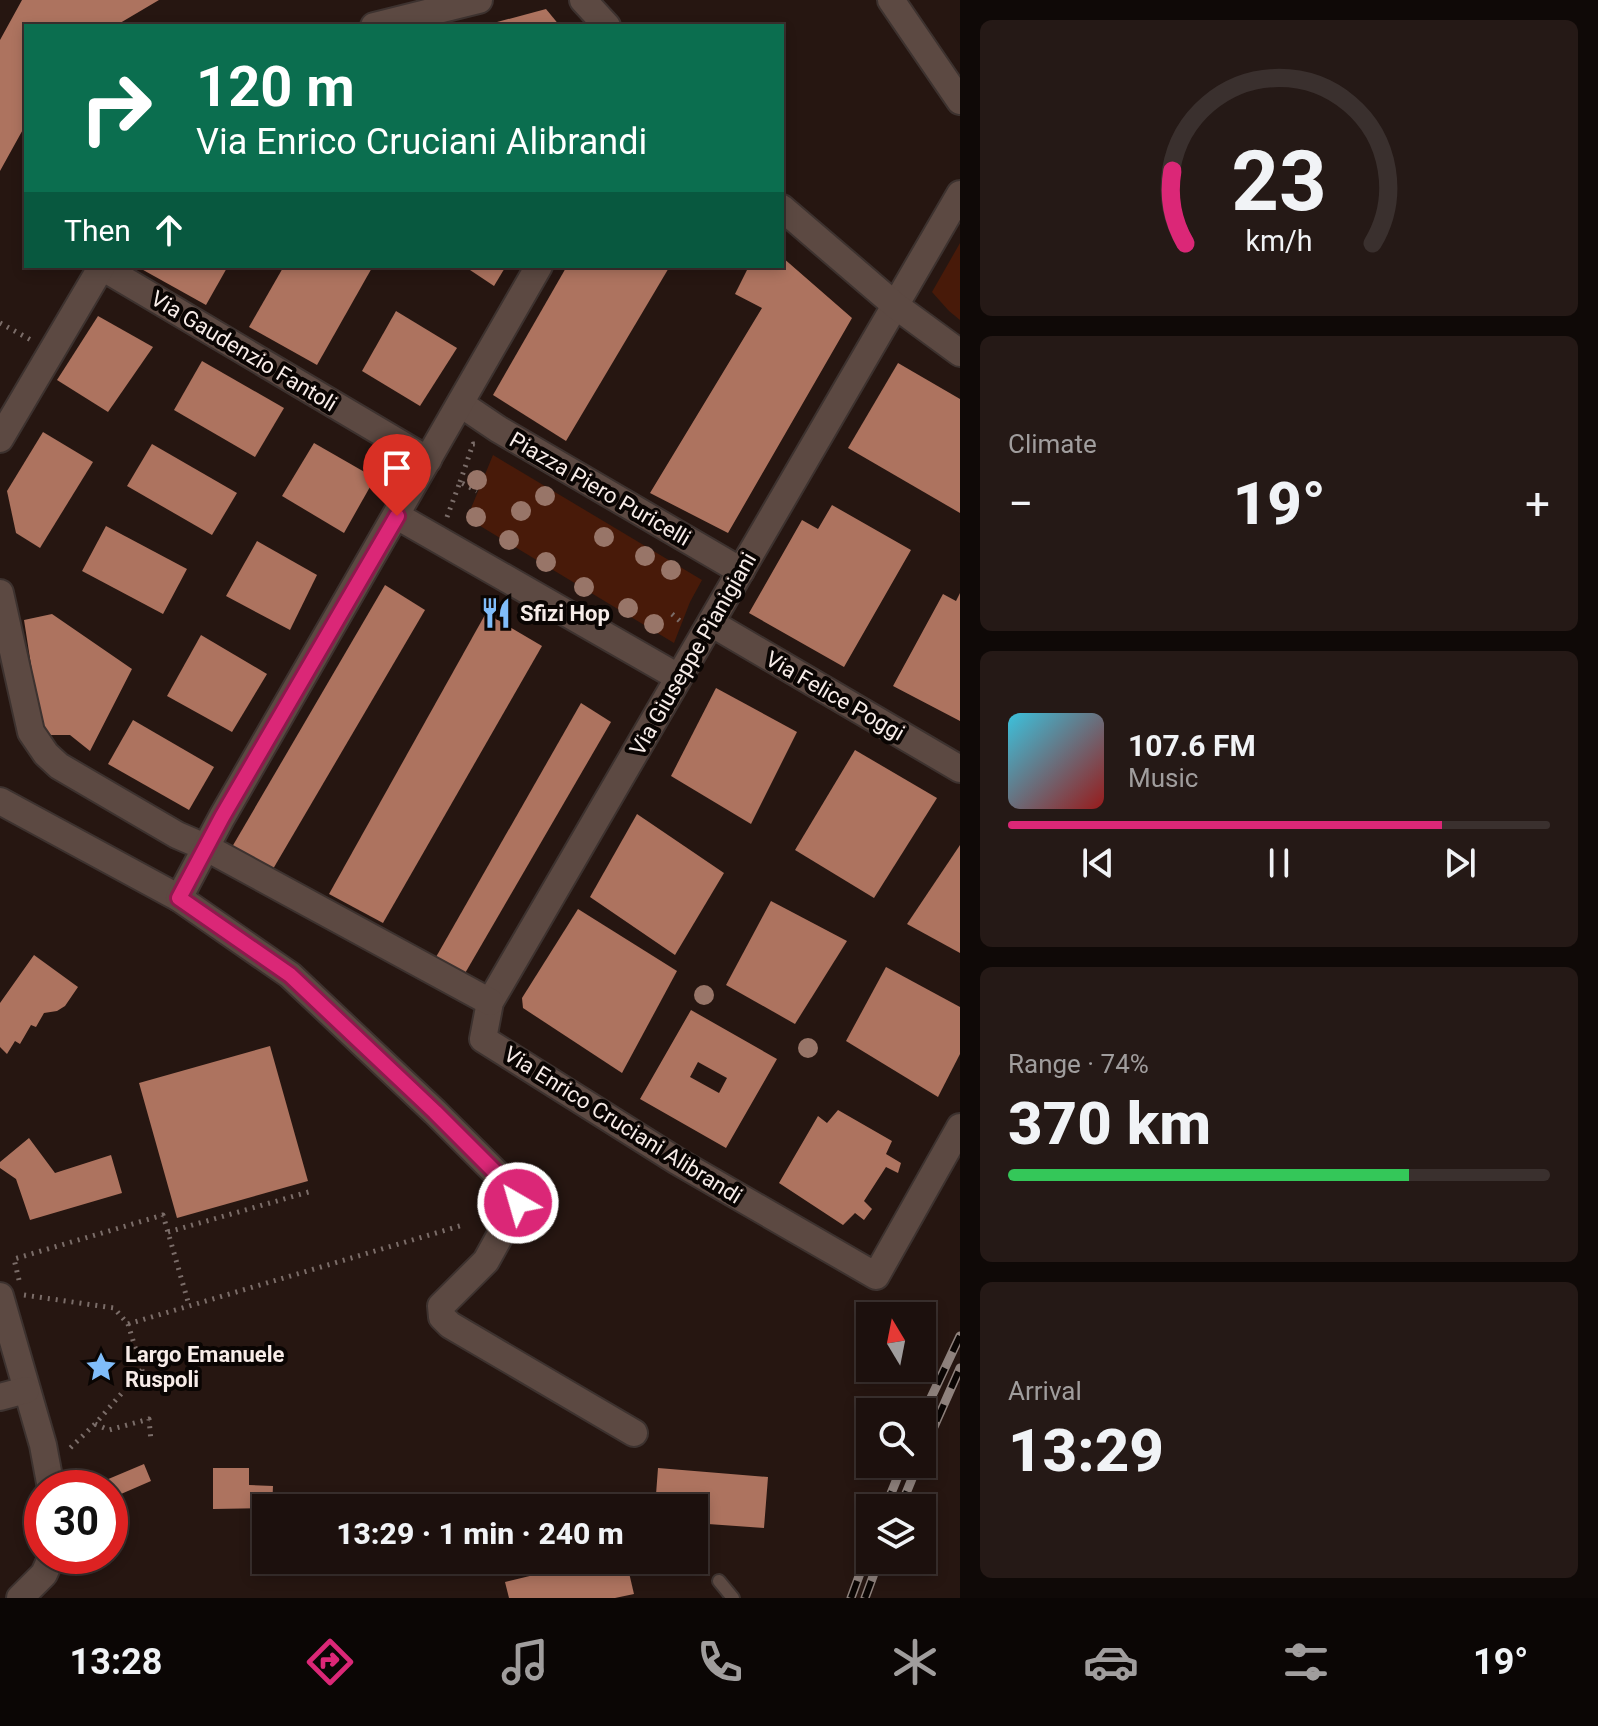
<!DOCTYPE html>
<meta charset="utf-8">
<style>
:root{--surface:#1c100d;--page:#251916;--text:#f1f3f6;--muted:#a09d9d;--line:#3a302e;--accent:#db2777}
body{margin:0;font-family:Roboto,sans-serif;background:var(--page);color:var(--text);height:100vh;display:flex;flex-direction:column;font-size:30px;white-space:nowrap}
*{box-sizing:border-box;margin:0}
p{font-size:26px;color:var(--muted)}
.icon{flex:none;width:44px;height:44px;fill:none;stroke:currentColor;stroke-width:2;stroke-linecap:round;stroke-linejoin:round}
.map{position:relative;flex:1;overflow:hidden}
.sheet{display:flex;flex-direction:column;gap:20px;padding:20px;background:#0f0907;width:638px}
.sheet>*{flex:none}
.top-card{position:absolute;left:24px;top:24px;width:760px;height:244px;border-radius:0px;box-shadow:0 4px 12px #0003,0 0 0 2px var(--line);background:#0b6e4f;color:#fff;overflow:hidden}
.needle{width:52px;rotate:350deg}
.controls{position:absolute;left:856px;top:1302px;display:grid;gap:16px}
.controls a{display:grid;place-items:center;width:80px;height:80px;border-radius:0px;background:var(--surface);box-shadow:0 4px 12px #0003,0 0 0 2px var(--line);font-size:40px}
.speed{position:absolute;left:24px;top:1470px;display:flex;gap:16px;font-size:40px;font-weight:700;text-align:center}
.speed>*{display:grid;place-content:center;width:104px;height:104px;border-radius:50%;background:var(--surface);box-shadow:0 4px 12px #0003,0 0 0 2px var(--line);line-height:1}
.speed .limit{border:12px solid #d22;background:#fff;color:#111}
.pin{position:absolute;display:grid;place-items:center;width:68px;height:68px;color:#fff;margin:-82px -34px;border-radius:50% 50% 50% 0;rotate:-45deg;box-shadow:0 0 8px #0007}
.pin .icon{rotate:45deg}
.me{position:absolute;width:88px;margin:-44px;rotate:322deg;stroke-linejoin:round;filter:drop-shadow(0 0 6px #0008)}
.turn{display:flex;align-items:center;gap:28px;height:168px;padding:0 40px;font-size:36px}
.turn .icon{width:104px;height:104px;stroke-width:2.5}
.turn b{display:block;font-size:56px;line-height:68px}
.then{display:flex;align-items:center;height:76px;padding:0 40px;background:#0003;gap:16px;font-size:30px}
.big{font-size:60px;font-weight:800;line-height:1.1}
.sheet .widget{flex:1;display:flex;flex-direction:column;justify-content:center;gap:12px;min-width:0;padding:0 28px;border-radius:12px;background:var(--page)}
.sheet .dial{align-items:center;gap:0}
.dial svg{height:208px;overflow:visible;fill:none;stroke:var(--line);stroke-width:7;stroke-linecap:round;text-anchor:middle}
.dial text{fill:var(--text);stroke:none}
.song{display:flex;align-items:center;gap:24px}
.cover{width:96px;height:96px;border-radius:12px;background:linear-gradient(135deg,hsl(190 70% 55%),hsl(0 70% 35%))}
.played{height:8px;border-radius:4px;background:linear-gradient(90deg,var(--accent) 80%,var(--line) 80%)}
.keys{display:flex;justify-content:space-around;direction:ltr}
.heat{display:flex;justify-content:space-between;align-items:center;font-size:44px;direction:ltr}
.charge{height:12px;border-radius:6px;background:linear-gradient(90deg,#34c759 74%,var(--line) 0)}
.trip{position:absolute;left:252px;top:1494px;width:456px;height:80px;border-radius:0px;background:var(--surface);box-shadow:0 4px 12px #0003,0 0 0 2px var(--line);font-weight:800;line-height:80px;text-align:center}
.menu{display:flex;height:128px;justify-content:space-around;align-items:center;background:#0b0605;color:var(--muted)}
.menu .icon{width:56px;height:56px}
.menu .selected{color:var(--accent)}
.menu b{font-size:36px;color:var(--text)}
main{display:flex;flex:1;min-height:0}
.map>svg:first-child{display:block}
.green{fill:#481a09}
.building{fill:#ad735f;fill-rule:evenodd}
.lines{fill:none;stroke-linecap:round;stroke-linejoin:round}
.lane-casing{stroke:#3d322f;stroke-width:16}
.street-casing{stroke:#3d322f;stroke-width:30}
.path{stroke:#7b6d69;stroke-width:5;stroke-dasharray:2 6;stroke-linecap:butt}
.lane{stroke:#5c4942;stroke-width:12}
.street{stroke:#5c4942;stroke-width:26}
.rail-casing{stroke:#8f827d;stroke-width:9}
.rail{stroke:#0a0503;stroke-width:6;stroke-dasharray:18;stroke-linecap:butt}
.tree{fill:#987568}
.route-casing{stroke:#8e194d;stroke-width:20}
.route{stroke:#db2777;stroke-width:14}
.labels{text-anchor:middle;dominant-baseline:central;stroke-width:8;stroke-linejoin:round;paint-order:stroke}
.street-label{font-size:22px;fill:#f7ece8;stroke:#0a0503}
.poi-label{font-size:22px;font-weight:bold;fill:#f7ece8;stroke:#0a0503;text-anchor:start}
</style>
<main>
<div class="map">
<svg width="960" height="1598" viewBox="0 0 960 1598">
<rect width="100%" height="100%" fill="#261611"/>
<!-- green -->
<g class="green">
<polygon points="960,243 960,320 949,311 932,292"/>
<polygon points="493,455 702,580 690,602 674,643 467,518"/>
</g>
<!-- building -->
<g class="building">
<polygon points="22,0 159,0 115,26 26,26 26,124 0,171 0,40"/>
<polygon points="546,9 560,26 486,26 486,25"/>
<polygon points="782,257 852,318 728,533 650,493 762,308 735,294 749,266 782,266"/>
<polygon points="136,266 228,266 206,305"/>
<polygon points="284,266 373,266 317,365 249,327"/>
<polygon points="464,266 506,266 494,286"/>
<polygon points="567,266 670,266 566,441 493,395"/>
<polygon points="396,311 457,348 420,406 362,371"/>
<polygon points="98,316 153,347 108,412 57,380"/>
<polygon points="202,361 284,408 255,457 174,410"/>
<polygon points="898,363 960,399 960,513 848,448"/>
<polygon points="43,432 93,462 40,548 16,533 7,491"/>
<polygon points="314,443 375,478 344,533 282,496"/>
<polygon points="152,444 237,493 212,535 127,486"/>
<polygon points="832,505 911,550 844,667 749,613 802,520 818,529"/>
<polygon points="106,526 187,569 163,614 82,571"/>
<polygon points="257,541 317,575 290,630 226,596"/>
<polygon points="385,585 425,610 273,869 232,847"/>
<polygon points="960,593 960,721 893,686 943,594 956,601"/>
<polygon points="486,613 542,646 383,923 329,894"/>
<polygon points="52,614 132,669 90,751 70,735 42,735 24,620"/>
<polygon points="201,635 267,674 232,732 167,696"/>
<polygon points="716,688 797,732 751,824 671,776"/>
<polygon points="581,703 611,722 464,975 436,957"/>
<polygon points="133,720 214,767 189,810 108,764"/>
<polygon points="855,750 937,798 874,898 795,850"/>
<polygon points="637,814 724,873 675,955 590,897"/>
<polygon points="960,845 960,953 907,924"/>
<polygon points="771,901 847,941 795,1024 726,985"/>
<polygon points="578,909 677,971 622,1073 523,1008 522,998"/>
<polygon points="34,955 78,987 65,1006 57,1011 44,1013 36,1027 31,1025 20,1044 15,1041 7,1054 0,1047 0,1003"/>
<polygon points="886,967 960,1007 960,1054 938,1097 846,1041"/>
<path d="M 691,1010 L 777,1059 L 726,1148 L 640,1099 ZM 698,1062 L 727,1078 L 719,1093 L 690,1077 Z"/>
<polygon points="270,1046 308,1181 177,1218 139,1083"/>
<polygon points="838,1110 892,1141 886,1154 901,1163 898,1173 886,1167 864,1201 872,1209 864,1220 855,1213 843,1225 779,1183 818,1116 827,1123"/>
<polygon points="29,1138 55,1173 111,1155 122,1193 30,1220 16,1179 0,1168 0,1162"/>
<polygon points="144,1464 151,1481 121,1494 128,1509 110,1516 110,1488 87,1488"/>
<polygon points="213,1468 249,1468 249,1485 273,1486 272,1508 213,1509"/>
<polygon points="658,1468 768,1477 764,1528 694,1523 694,1508 655,1508"/>
<polygon points="596,1560 626,1560 634,1594 615,1598 509,1598 505,1582"/>
</g>
<g class="lines">
<defs>
<polyline id="lane" points="719,1581 733,1598"/>
<g id="street">
<polyline points="583,0 607,26"/>
<polyline points="891,0 960,101"/>
<polyline points="374,26 479,0"/>
<polyline points="960,194 490,1002 483,1039 677,1161 876,1276 960,1127"/>
<polyline points="782,208 896,306 960,353"/>
<polyline points="102,267 428,460"/>
<polyline points="461,404 498,429 741,571"/>
<polyline points="0,439 102,266"/>
<polyline points="397,516 678,677"/>
<polyline points="0,593 31,732 46,754 59,766 177,835 207,848 490,1002"/>
<polyline points="711,623 960,769"/>
<polyline points="0,801 179,898 290,975 435,1112 515,1192 518,1203 486,1261 441,1306 442,1317 450,1325 634,1433"/>
<polyline points="179,898 222,817 539,266"/>
<polyline points="0,1296 43,1445 51,1488"/>
<polyline points="0,1397 26,1390"/>
<polyline points="20,1598 44,1574 52,1556"/>
</g>
</defs>
<!-- lane casing -->
<use href="#lane" class="lane-casing"/>
<!-- street casing -->
<use href="#street" class="street-casing"/>
<!-- path -->
<g class="path">
<polyline points="0,323 31,340"/>
<polyline points="460,482 473,444 477,444"/>
<polyline points="447,517 460,482 477,491"/>
<polyline points="672,614 680,621 678,625"/>
<polyline points="168,1232 312,1191"/>
<polyline points="19,1280 14,1259 163,1215 189,1305"/>
<polyline points="24,1295 114,1308 128,1324 142,1370 95,1424 67,1451"/>
<polyline points="128,1324 463,1225"/>
<polyline points="95,1424 109,1430 149,1419 151,1441"/>
</g>
<!-- lane -->
<use href="#lane" class="lane"/>
<!-- street -->
<use href="#street" class="street"/>
<defs>
<g id="rail">
<polyline points="922,1417 960,1336"/>
<polyline points="922,1454 960,1368"/>
<polyline points="885,1508 903,1464"/>
<polyline points="900,1508 918,1464"/>
<polyline points="851,1598 870,1546"/>
<polyline points="865,1598 879,1560"/>
</g>
</defs>
<!-- rail casing -->
<use href="#rail" class="rail-casing"/>
<!-- rail -->
<use href="#rail" class="rail"/>
</g>
<!-- trees -->
<g class="tree">
<circle cx="477" cy="480" r="10"/>
<circle cx="545" cy="496" r="10"/>
<circle cx="521" cy="511" r="10"/>
<circle cx="476" cy="517" r="10"/>
<circle cx="604" cy="537" r="10"/>
<circle cx="509" cy="540" r="10"/>
<circle cx="645" cy="556" r="10"/>
<circle cx="546" cy="562" r="10"/>
<circle cx="671" cy="570" r="10"/>
<circle cx="584" cy="587" r="10"/>
<circle cx="628" cy="608" r="10"/>
<circle cx="654" cy="624" r="10"/>
<circle cx="704" cy="995" r="10"/>
<circle cx="808" cy="1048" r="10"/>
</g>
<g class="lines">
<defs>
<polyline id="route" points="397,516 222,817 179,898 290,975 435,1112 515,1192 518,1203"/>
</defs>
<!-- route casing -->
<use href="#route" class="route-casing"/>
<!-- route -->
<use href="#route" class="route"/>
</g>
<!-- icons -->
<defs>
<symbol id="restaurant-bare" viewBox="-9 -9 18 18"><path d="M-5-6h1v4h1v-4h1v4h1v-4h1v5L-1.5 .5V6h-2V.5L-5-1ZM5-6V6H3V1.5H1.5Q1.5-4 5-6Z" fill="#80bdfa" stroke="#0a0503" stroke-width="2.5" paint-order="stroke"/></symbol>
<symbol id="sight-bare" viewBox="-9 -9 18 18"><path d="M0-6L1.8-2.2L6-1.7L2.9 1.2L3.7 5.4L0 3.3L-3.7 5.4L-2.9 1.2L-6-1.7L-1.8-2.2Z" fill="#80bdfa" stroke="#0a0503" stroke-width="2.5" paint-order="stroke"/></symbol>
</defs>
<g fill-rule="evenodd">
<use href="#restaurant-bare" x="474" y="591" width="44" height="44"/>
<use href="#sight-bare" x="79" y="1345" width="44" height="44"/>
</g>
<g class="labels">
<!-- street labels -->
<g class="street-label">
<text transform="translate(244 351) rotate(31)">Via Gaudenzio Fantoli</text>
<text transform="translate(600 489) rotate(30)">Piazza Piero Puricelli</text>
<text transform="translate(693 654) rotate(-60)">Via Giuseppe Pianigiani</text>
<text transform="translate(835 696) rotate(30)">Via Felice Poggi</text>
<text transform="translate(623 1125) rotate(32)">Via Enrico Cruciani Alibrandi</text>
</g>
<!-- poi labels -->
<g class="poi-label">
<text x="520" y="613">Sfizi Hop</text>
<text x="125" y="1354">Largo Emanuele<tspan x="125" dy="25">Ruspoli</tspan></text>
</g>
</g>
</svg>
<div class="controls">
<a><svg class="needle" viewBox="-14 -14 28 28"><path d="M0-13l5 13h-10z" fill="#e53935"/><path d="M0 13l5-13h-10z" fill="#a09d9d"/></svg></a>
<a><svg class="icon" aria-label="search" viewBox="0 0 24 24"><circle cx="10" cy="10" r="6"/><path d="M15 15l6 6"/></svg></a>
<a><svg class="icon" aria-label="layers" viewBox="0 0 24 24"><path d="M12 4l9 5-9 5-9-5zM3 14l9 5 9-5"/></svg></a>
</div>
<div class="speed"><div class="limit">30</div></div>
<div class="pin" style="left:397px;top:516px;background:#d93025"><svg class="icon" aria-label="arrive" viewBox="0 0 24 24"><path d="M6 21V4h12l-3 4 3 4H6"/></svg></div>
<svg class="me" style="left:518px;top:1203px" viewBox="-20 -20 40 40"><circle r="17" fill="#db2777" stroke="#fff" stroke-width="3"/><path d="M0-11L8 9 0 5-8 9z" fill="#fff"/></svg>
<div class="trip">13:29 · 1 min · 240 m</div>
<div class="top-card">
<div class="turn"><svg class="icon" aria-label="right" viewBox="0 0 24 24"><path d="M7 20v-9h11M14 6l5 5-5 5"/></svg><div><b>120 m</b>Via Enrico Cruciani Alibrandi</div></div>
<div class="then">Then<svg class="icon" aria-label="ahead" viewBox="0 0 24 24"><path d="M12 20V5M6 11l6-6 6 6"/></svg></div>
</div>
</div>
<section class="sheet">
<div class="widget dial"><svg viewBox="0 0 100 80">
<path d="M14 69A42 42 0 1 1 86 69"/>
<path d="M14 69A42 42 0 0 1 9 41" stroke="#db2777"/>
<text x="50" y="56" font-size="32" font-weight="700">23</text>
<text x="50" y="72" font-size="11">km/h</text>
</svg></div>
<div class="widget"><p>Climate</p>
<div class="heat"><a>−</a><b class="big">19°</b><a>+</a></div>
</div>
<div class="widget">
<div class="song"><i class="cover"></i><div><b>107.6 FM</b><p>Music</p></div></div>
<div class="played"></div>
<div class="keys"><svg class="icon" aria-label="previous" viewBox="0 0 24 24"><path d="M18 5L8 12l10 7zM5 5v14"/></svg><svg class="icon" aria-label="pause" viewBox="0 0 24 24"><path d="M8 5v14M16 5v14"/></svg><svg class="icon" aria-label="next" viewBox="0 0 24 24"><path d="M6 5l10 7-10 7zM19 5v14"/></svg></div>
</div>
<div class="widget"><p>Range · 74%</p><b class="big">370 km</b><div class="charge"></div></div>
<div class="widget"><p>Arrival</p><b class="big">13:29</b></div>
</section>
</main>
<nav class="menu">
<b>13:28</b>
<svg class="icon selected" aria-label="directions" viewBox="0 0 24 24"><path d="M12 3l9 9-9 9-9-9zM9 14v-3h6M13 9l2 2-2 2"/></svg>
<svg class="icon" aria-label="music" viewBox="0 0 24 24"><path d="M9 18V5l10-2v13"/><circle cx="6" cy="18" r="3"/><circle cx="16" cy="16" r="3"/></svg>
<svg class="icon" aria-label="phone" viewBox="0 0 24 24"><path d="M5 4h4l2 5-3 2q2 4 5 5l2-3 5 2v4C11 20 4 13 5 4z"/></svg>
<svg class="icon" aria-label="climate" viewBox="0 0 24 24"><path d="M12 3v18M4 7l16 10M4 17L20 7"/></svg>
<svg class="icon" aria-label="car" viewBox="0 0 24 24"><path d="M5 17H2v-5l4-1 3-4h7l3 4 3 1v5h-3M9 17h6M6 11h13"/><circle cx="7" cy="17" r="2"/><circle cx="17" cy="17" r="2"/></svg>
<svg class="icon" aria-label="filters" viewBox="0 0 24 24"><path d="M4 7h16M4 17h16"/><circle cx="9" cy="7" r="2"/><circle cx="15" cy="17" r="2"/></svg>
<b>19°</b>
</nav>
